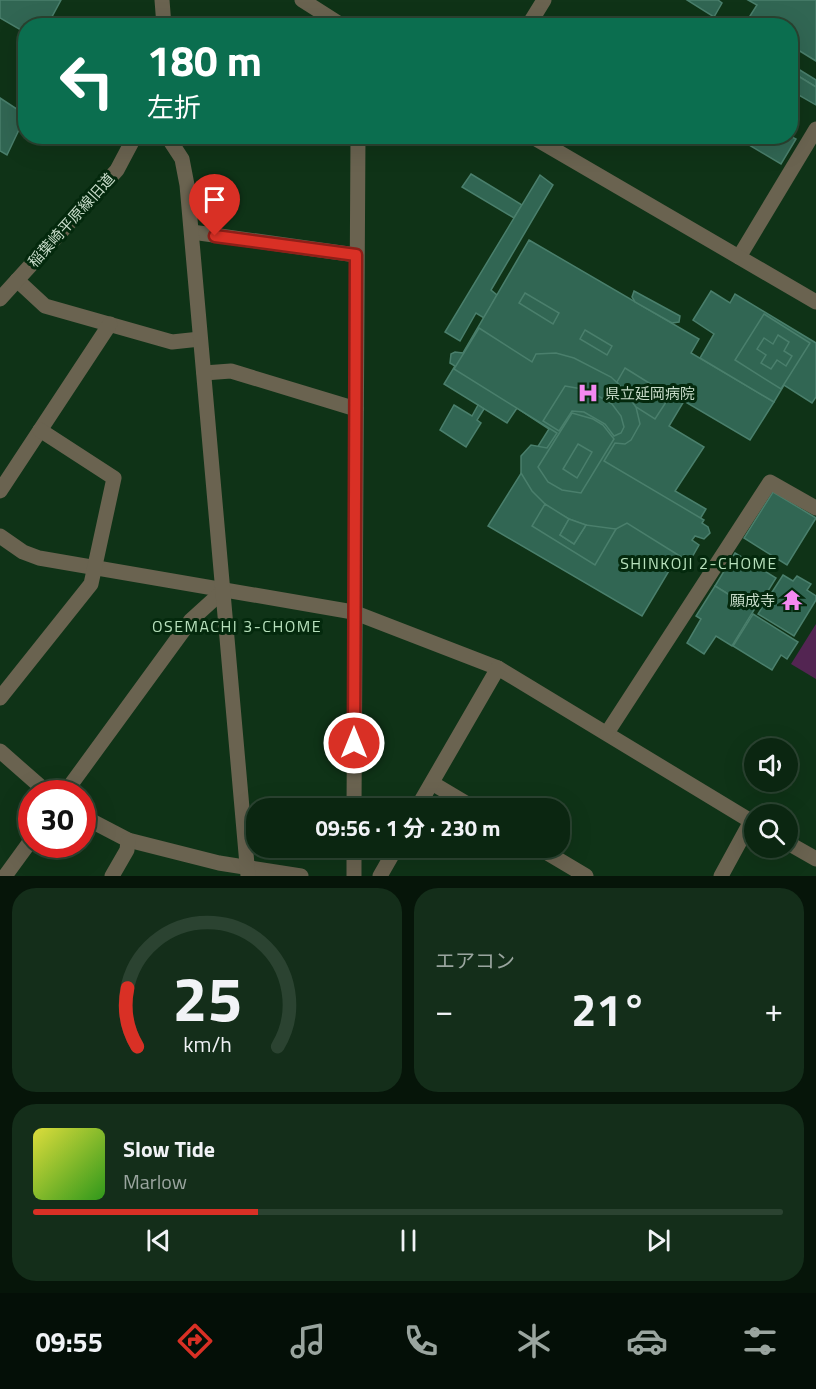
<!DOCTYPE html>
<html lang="ja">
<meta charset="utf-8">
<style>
:root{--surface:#0b2611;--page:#142e1a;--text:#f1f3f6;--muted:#9aa59f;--line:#2b4331;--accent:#d93025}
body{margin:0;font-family:"Titillium Web","Noto Sans JP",sans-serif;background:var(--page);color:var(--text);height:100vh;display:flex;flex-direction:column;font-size:22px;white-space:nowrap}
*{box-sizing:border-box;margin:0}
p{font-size:20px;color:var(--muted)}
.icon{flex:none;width:33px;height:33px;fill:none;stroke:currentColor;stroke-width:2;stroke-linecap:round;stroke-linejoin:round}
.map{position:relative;height:876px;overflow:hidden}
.details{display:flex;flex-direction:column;gap:12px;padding:12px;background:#061509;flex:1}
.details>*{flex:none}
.banner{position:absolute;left:18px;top:18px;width:780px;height:126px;border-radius:24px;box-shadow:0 6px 24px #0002,0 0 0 2px var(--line);background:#0b6e4f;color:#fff;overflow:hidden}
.tools{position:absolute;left:744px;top:738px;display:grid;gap:12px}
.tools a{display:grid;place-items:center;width:54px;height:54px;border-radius:50%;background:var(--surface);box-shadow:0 6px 24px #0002,0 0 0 2px var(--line);font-size:30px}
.speed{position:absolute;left:18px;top:780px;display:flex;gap:12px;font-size:30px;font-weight:700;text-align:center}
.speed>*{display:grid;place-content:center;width:78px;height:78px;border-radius:50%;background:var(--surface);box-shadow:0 6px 24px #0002,0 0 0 2px var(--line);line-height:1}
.speed .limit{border:9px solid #d22;background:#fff;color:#111}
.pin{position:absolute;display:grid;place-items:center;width:51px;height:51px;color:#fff;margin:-62px -26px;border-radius:50% 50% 50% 0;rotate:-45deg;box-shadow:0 0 6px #0007}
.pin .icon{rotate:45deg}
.me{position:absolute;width:66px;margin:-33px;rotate:0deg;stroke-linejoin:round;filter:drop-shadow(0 0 4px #0008)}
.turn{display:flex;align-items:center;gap:21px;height:126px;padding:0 30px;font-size:27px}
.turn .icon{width:78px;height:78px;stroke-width:2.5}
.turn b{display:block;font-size:42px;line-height:51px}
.big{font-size:45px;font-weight:700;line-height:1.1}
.details .card{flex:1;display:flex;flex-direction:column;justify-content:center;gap:9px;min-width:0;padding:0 21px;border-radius:24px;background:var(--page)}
.details .dial{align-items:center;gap:0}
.dial svg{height:156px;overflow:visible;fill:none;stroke:var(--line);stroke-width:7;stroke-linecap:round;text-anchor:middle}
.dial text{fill:var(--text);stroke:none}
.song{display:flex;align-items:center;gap:18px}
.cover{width:72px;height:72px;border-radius:9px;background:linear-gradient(135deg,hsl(60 70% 55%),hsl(110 70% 35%))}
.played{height:6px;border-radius:3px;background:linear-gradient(90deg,var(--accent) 30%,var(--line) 30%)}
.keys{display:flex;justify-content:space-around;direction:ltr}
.heat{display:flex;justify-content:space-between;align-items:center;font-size:33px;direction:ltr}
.details .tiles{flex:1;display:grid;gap:12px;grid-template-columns:1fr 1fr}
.card:last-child{grid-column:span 2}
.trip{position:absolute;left:246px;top:798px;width:324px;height:60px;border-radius:24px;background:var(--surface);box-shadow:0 6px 24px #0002,0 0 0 2px var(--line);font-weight:700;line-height:60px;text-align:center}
.tab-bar{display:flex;height:96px;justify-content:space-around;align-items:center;background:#040f07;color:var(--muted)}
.tab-bar .icon{width:42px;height:42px}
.tab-bar .on{color:var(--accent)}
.tab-bar b{font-size:27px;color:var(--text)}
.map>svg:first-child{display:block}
.green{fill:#532552}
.building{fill:#316653;stroke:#4a7f6c;stroke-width:1.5}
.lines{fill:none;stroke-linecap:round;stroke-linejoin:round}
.minor{stroke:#6a6350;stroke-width:15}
.tertiary{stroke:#6a6350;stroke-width:15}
.route-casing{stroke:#8d1f18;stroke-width:15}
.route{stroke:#d93025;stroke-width:10}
.labels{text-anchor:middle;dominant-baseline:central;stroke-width:6;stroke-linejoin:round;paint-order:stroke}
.street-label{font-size:15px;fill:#c8dcca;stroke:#04290d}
.poi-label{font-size:15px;fill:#c8dcca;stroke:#04290d;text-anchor:start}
.neighbourhood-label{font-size:16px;letter-spacing:1.5px;fill:#b8e1bd;stroke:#04290d}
</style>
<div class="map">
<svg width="816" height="876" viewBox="0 0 816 876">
<rect width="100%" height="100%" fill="#0f3317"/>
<!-- green -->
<polygon class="green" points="816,624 816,679 791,664"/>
<!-- building -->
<g class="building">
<polygon points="0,0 61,0 47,26 26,26 26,33 0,18"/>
<polygon points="687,0 718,0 722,3 714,17"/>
<polygon points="748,0 816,0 816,61 790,45 790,26 758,26 748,19 757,5"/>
<polygon points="790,64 816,80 816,87 790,71"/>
<polygon points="790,71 816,87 816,105 790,90"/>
<polygon points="0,98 26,115 7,155 0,151"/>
<polygon points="734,136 790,136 796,139 781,164"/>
<polygon points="471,174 522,205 514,218 462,187"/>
<polygon points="540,175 553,185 491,290 497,295 484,318 476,313 460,341 445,332"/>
<polygon points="529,240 699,339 691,353 774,402 750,440 684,401 669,426 704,447 675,491 706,509 642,616 488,526 549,429 517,408 507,423 444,384 455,366 450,363 451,354 455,352 463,353"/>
<polygon points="634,291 680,316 679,322 672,323 635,302 632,297"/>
<polygon points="711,291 730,303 735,294 816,343 816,397 812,403 784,385 774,402 700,358 714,334 693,320"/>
<polygon points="525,293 559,313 553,324 519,303"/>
<polygon points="764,314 810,343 781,389 735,360"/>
<polygon points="479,328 532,362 536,354 556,353 574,358 611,377 626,391 636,407 640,424 631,440 625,444 615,443 604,461 704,520 702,523 708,527 710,533 704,539 695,536 692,540 699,545 691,559 684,555 683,558 627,523 616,529 593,528 569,519 548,507 532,491 521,473 521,456 531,445 547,448 557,433 454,369"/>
<polygon points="585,330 612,346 607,355 580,339"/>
<polygon points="778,335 789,342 784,351 792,356 786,366 777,360 771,369 761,363 766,355 757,349 764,338 773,344"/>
<polygon points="625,368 670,396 655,419 636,407 617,382"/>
<polygon points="565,386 588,390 612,404 621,416 624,427 621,433 614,436 605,424 584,412 572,411 559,431 543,421"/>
<polygon points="454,405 472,416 478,405 484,409 477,420 481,423 466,447 440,430"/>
<polygon points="572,413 593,419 603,425 614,439 581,493 562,490 548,482 538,467"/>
<polygon points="578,444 592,452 577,478 563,469"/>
<polygon points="773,492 816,518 787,565 744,538"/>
<polygon points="545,504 569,519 560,535 574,544 586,525 616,529 595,565 532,526"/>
<polygon points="569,519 586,525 574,544 560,535"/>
<polygon points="735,553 776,578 758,607 738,595 736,599 715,586"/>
<polygon points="783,575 793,581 797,576 811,584 807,590 816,596 816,600 794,636 758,614"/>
<polygon points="715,586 754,610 732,646 716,636 704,654 687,643 701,619 696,616"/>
<polygon points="753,614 798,642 787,659 781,655 772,670 733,646"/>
</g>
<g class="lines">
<!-- minor -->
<g class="minor">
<polyline points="528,26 544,0"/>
<polyline points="192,232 356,255"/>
<polyline points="739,257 816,129"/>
<polyline points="17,280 45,306 172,342 200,339"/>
<polyline points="204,373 231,371 356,409"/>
<polyline points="0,491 110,324"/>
<polyline points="0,536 23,552 39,558 353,612 498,668 754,823"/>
<polyline points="0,698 91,584 114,478 40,430"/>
<polyline points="607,733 770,482 816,508"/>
<polyline points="0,751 49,794"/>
<polyline points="432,783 474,808"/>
<polyline points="64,794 191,620 223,591"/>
<polyline points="354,808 358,136"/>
<polyline points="417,808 498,668"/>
<polyline points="82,816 128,840 219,863 301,876"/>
<polyline points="788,843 816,859"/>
<polyline points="354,848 354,876"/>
<polyline points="539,848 586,876"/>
<polyline points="5,876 32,839"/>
<polyline points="112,876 127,850 128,840"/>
<polyline points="380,876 396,848"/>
<polyline points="721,876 751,821"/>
</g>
<!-- tertiary -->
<g class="tertiary">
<polyline points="162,0 164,26"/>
<polyline points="302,0 343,26"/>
<polyline points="167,136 182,159 187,185 248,876"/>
<polyline points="531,136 816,302"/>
<polyline points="0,299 117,170 135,136"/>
</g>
</g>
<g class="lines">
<defs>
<polyline id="route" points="215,236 356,255 354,743"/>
</defs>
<!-- route casing -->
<use href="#route" class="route-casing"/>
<!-- route -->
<use href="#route" class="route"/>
</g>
<!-- icons -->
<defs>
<symbol id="hospital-bare" viewBox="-9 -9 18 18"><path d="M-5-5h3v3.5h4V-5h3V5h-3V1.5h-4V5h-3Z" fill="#f489f1" stroke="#04290d" stroke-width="2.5" paint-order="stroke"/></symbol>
<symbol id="temple-bare" viewBox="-9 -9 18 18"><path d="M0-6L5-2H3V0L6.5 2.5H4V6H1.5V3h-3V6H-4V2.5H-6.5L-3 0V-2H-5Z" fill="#f489f1" stroke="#04290d" stroke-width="2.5" paint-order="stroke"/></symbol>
</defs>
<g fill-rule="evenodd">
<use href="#hospital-bare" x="573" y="378" width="30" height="30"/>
<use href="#temple-bare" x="777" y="585" width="30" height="30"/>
</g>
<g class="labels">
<!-- street labels -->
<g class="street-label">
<text transform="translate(71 220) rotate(-48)">稲葉崎平原線旧道</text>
</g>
<!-- poi labels -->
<g class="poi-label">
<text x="605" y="393">県立延岡病院</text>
<text x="775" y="600" text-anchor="end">願成寺</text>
</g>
<!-- neighbourhood labels -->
<g class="neighbourhood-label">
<text x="699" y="563">SHINKOJI 2-CHOME</text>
<text x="237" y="626">OSEMACHI 3-CHOME</text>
</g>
</g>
</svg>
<div class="tools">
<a><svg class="icon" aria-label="sound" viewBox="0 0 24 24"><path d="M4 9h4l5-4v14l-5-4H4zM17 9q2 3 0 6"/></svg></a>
<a><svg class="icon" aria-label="search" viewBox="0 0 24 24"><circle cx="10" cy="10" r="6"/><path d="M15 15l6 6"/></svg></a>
</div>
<div class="speed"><div class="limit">30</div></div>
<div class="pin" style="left:215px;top:236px;background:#d93025"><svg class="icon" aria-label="arrive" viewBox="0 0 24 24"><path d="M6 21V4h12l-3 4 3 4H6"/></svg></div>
<svg class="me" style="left:354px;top:743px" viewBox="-20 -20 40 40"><circle r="17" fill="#d93025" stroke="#fff" stroke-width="3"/><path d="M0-11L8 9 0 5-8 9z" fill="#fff"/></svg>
<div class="trip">09:56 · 1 分 · 230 m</div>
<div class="banner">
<div class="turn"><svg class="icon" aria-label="left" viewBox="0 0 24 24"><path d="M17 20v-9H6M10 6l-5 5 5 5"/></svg><div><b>180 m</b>左折</div></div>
</div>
</div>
<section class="details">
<div class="tiles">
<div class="card dial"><svg viewBox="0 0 100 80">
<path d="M14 69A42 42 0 1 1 86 69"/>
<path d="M14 69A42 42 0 0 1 9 39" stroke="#d93025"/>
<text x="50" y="56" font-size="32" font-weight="700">25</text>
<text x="50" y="72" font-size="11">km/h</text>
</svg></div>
<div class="card"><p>エアコン</p>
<div class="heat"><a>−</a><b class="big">21°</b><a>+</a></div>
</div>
<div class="card">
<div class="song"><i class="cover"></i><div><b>Slow Tide</b><p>Marlow</p></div></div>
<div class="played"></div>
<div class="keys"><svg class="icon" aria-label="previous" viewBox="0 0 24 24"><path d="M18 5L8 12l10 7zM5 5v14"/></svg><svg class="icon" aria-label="pause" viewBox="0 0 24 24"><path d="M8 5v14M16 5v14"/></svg><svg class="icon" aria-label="next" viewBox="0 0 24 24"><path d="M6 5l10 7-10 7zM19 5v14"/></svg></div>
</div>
</div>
</section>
<nav class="tab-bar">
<b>09:55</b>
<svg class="icon on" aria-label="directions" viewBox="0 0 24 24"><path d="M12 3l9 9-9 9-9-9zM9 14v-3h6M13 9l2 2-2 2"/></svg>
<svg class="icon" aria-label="music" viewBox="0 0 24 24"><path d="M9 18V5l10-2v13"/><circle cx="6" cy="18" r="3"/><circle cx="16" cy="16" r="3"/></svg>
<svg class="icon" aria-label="phone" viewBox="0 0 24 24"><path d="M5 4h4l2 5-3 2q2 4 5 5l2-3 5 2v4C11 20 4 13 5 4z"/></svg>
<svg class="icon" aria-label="climate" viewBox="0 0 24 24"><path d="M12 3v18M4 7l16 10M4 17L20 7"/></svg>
<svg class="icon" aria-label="car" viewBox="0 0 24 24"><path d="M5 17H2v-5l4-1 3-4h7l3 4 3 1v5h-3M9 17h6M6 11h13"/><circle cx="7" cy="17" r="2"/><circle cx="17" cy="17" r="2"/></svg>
<svg class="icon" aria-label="filters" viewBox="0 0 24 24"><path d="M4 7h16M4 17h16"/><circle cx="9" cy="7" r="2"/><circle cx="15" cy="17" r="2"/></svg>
</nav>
